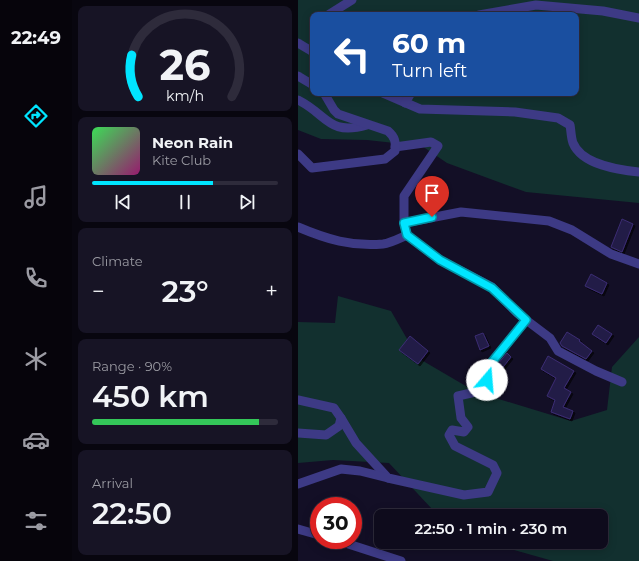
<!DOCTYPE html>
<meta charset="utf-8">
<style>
:root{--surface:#0e0b1c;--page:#171425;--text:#f1f3f6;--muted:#9b9ba3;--line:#2e2b3b;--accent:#00e5ff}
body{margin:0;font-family:Montserrat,sans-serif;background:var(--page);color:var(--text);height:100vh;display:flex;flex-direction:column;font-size:15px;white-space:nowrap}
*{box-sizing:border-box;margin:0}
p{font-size:13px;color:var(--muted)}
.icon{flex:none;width:22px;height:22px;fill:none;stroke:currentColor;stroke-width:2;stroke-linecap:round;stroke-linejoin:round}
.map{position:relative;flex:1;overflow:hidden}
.details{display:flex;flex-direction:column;gap:6px;padding:6px;background:#08060f;width:226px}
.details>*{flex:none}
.top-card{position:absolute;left:12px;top:12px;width:269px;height:84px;border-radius:8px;box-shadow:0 2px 10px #0003,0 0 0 1px var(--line);background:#1a4fa0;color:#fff;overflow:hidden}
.speed{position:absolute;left:12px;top:497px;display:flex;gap:8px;font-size:20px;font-weight:700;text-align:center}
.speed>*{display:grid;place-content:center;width:52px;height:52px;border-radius:50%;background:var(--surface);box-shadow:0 2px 10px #0003,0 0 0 1px var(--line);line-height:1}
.speed .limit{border:6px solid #d22;background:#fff;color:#111}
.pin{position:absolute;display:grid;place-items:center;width:34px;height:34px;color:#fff;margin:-41px -17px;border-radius:50% 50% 50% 0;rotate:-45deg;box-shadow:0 0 4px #0007}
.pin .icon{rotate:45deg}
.me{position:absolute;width:44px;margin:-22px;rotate:18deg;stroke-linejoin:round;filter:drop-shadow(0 0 3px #0008)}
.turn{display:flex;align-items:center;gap:14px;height:84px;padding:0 16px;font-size:18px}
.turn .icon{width:52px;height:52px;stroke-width:2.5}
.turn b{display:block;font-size:28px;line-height:34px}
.big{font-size:30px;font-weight:600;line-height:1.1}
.details .card{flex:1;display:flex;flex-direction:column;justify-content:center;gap:6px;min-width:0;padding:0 14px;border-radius:8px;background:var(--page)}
.details .dial{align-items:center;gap:0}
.dial svg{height:104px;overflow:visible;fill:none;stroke:var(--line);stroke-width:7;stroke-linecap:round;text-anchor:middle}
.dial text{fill:var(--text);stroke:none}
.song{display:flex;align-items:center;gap:12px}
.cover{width:48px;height:48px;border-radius:6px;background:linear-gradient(135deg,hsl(130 70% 55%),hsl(320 70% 35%))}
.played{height:4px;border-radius:2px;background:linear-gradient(90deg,var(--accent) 65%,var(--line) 65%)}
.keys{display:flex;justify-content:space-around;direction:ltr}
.heat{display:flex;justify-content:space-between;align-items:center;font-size:22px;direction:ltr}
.charge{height:6px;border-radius:3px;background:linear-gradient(90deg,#34c759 90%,var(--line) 0)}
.trip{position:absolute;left:76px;top:509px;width:234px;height:40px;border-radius:8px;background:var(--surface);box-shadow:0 2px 10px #0003,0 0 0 1px var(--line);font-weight:600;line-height:40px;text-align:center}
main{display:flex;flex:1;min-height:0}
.menu{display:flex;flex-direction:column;width:72px;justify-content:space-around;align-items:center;background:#06040b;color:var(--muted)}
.menu .icon{width:28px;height:28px}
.menu .selected{color:var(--accent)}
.menu b{font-size:18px;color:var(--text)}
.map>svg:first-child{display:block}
.green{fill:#12302f;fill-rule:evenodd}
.building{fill:#241b47;stroke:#3b2d73;filter:url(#shadow)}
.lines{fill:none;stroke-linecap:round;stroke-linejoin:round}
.minor{stroke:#3d3a85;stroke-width:9}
.route-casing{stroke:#0095a6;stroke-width:10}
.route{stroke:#00e5ff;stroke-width:7}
</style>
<main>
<nav class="menu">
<b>22:49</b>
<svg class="icon selected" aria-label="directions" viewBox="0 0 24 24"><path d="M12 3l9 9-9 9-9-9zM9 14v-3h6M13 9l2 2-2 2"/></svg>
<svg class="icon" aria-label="music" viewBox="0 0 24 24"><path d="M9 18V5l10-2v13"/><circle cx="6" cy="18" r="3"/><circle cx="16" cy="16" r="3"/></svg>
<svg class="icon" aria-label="phone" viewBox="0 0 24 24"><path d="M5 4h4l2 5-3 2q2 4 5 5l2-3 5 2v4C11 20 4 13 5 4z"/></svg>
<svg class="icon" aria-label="climate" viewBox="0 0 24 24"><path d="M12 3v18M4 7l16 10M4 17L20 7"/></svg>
<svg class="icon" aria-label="car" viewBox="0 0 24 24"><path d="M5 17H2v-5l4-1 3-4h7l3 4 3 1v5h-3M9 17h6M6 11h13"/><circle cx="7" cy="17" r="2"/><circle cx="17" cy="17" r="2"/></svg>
<svg class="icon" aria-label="filters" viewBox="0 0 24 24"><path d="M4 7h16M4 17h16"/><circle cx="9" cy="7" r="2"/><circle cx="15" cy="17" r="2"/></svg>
</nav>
<section class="details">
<div class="card dial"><svg viewBox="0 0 100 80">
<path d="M14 69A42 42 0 1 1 86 69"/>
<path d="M14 69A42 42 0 0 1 9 37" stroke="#00e5ff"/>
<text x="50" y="56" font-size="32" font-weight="700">26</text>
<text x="50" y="72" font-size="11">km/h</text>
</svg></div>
<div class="card">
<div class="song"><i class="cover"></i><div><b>Neon Rain</b><p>Kite Club</p></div></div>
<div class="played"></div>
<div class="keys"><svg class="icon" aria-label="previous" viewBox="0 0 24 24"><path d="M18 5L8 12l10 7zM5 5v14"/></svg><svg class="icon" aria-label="pause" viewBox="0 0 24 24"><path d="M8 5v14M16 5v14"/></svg><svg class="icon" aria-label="next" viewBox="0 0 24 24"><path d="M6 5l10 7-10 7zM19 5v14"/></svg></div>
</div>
<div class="card"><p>Climate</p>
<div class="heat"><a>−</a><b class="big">23°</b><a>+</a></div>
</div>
<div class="card"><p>Range · 90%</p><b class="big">450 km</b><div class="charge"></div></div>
<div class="card"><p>Arrival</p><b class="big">22:50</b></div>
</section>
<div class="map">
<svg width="341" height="561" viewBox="0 0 341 561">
<defs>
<filter id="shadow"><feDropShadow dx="2" dy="2" stdDeviation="0" flood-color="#0009"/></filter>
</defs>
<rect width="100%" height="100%" fill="#130f26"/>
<!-- green -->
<g class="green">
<path d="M 0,0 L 341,0 L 341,203 L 228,192 L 149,163 L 124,146 L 69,140 L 23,139 L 0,130 ZM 15,15 L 278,15 L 278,93 L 15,93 Z"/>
<polygon points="40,296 93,311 120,358 178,392 273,421 309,410 314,367 341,337 341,561 255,561 188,542 303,542 303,516 145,516 134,509 91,463 35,460 0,463 0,322 37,323"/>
</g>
<!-- building -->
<g class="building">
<polygon points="324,219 335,224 324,252 313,247"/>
<polygon points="293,274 309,283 304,294 287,286"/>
<polygon points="300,325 314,334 308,343 294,334"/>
<polygon points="269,332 282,340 281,341 294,351 288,359 264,346 262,343"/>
<polygon points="185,333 191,346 182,350 177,336"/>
<polygon points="112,336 130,351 120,364 101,350"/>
<polygon points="209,353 213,357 202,371 199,368 199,365"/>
<polygon points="250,356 276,371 266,388 273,392 265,407 275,411 272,419 253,412 257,400 249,396 258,378 243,369"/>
</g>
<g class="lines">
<!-- minor -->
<g class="minor">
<polyline points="30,15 54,0"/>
<polyline points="181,15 238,5 305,11 341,18"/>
<polyline points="0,43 15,52"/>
<polyline points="0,76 15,85"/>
<path d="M 85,93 L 122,109 L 217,112 L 260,118 L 272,125 C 273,130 273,138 275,143 C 284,165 321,170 341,172"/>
<path d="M 0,100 C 30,115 30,136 69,125"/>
<polyline points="107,103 113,93"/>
<polyline points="97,147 133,142 140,146 106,196 106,223 109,235 142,260 194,287 219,313 252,338 260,351 298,371 324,382"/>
<path d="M 0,154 L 14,168 L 87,159 L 97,151 C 98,142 97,137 90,131 L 40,114 L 36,110 L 26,93"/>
<polyline points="106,223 163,212 251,221 274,230 313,254 341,264"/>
<path d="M 0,227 C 28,239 54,247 85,244 C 93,243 102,238 109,235"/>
<polyline points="0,400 36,408 43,418 41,426 28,435 0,433"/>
<polyline points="43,418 58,443 90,478 166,495 190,492 199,473 195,465 157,446 151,435 154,430 166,432 170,427 163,418 160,396 182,391 189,380 194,362 228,320"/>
<polyline points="0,484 43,469 62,471 90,478"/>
<polyline points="0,529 21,535"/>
<polyline points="38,540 103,561"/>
</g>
</g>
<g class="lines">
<defs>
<polyline id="route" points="134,217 106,223 109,235 142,260 194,288 228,320 194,362 189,380"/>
</defs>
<!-- route casing -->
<use href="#route" class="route-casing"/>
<!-- route -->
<use href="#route" class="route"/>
</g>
</svg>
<div class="speed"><div class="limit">30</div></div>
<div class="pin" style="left:134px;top:217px;background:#d93025"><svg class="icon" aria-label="arrive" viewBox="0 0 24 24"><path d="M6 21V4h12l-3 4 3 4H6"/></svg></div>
<svg class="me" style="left:189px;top:380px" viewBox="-20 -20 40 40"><circle r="19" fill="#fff"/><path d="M0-13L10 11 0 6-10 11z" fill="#00e5ff"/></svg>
<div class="trip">22:50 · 1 min · 230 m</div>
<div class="top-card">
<div class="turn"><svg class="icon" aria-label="left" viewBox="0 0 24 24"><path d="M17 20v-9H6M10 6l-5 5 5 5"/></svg><div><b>60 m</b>Turn left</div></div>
</div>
</div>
</main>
